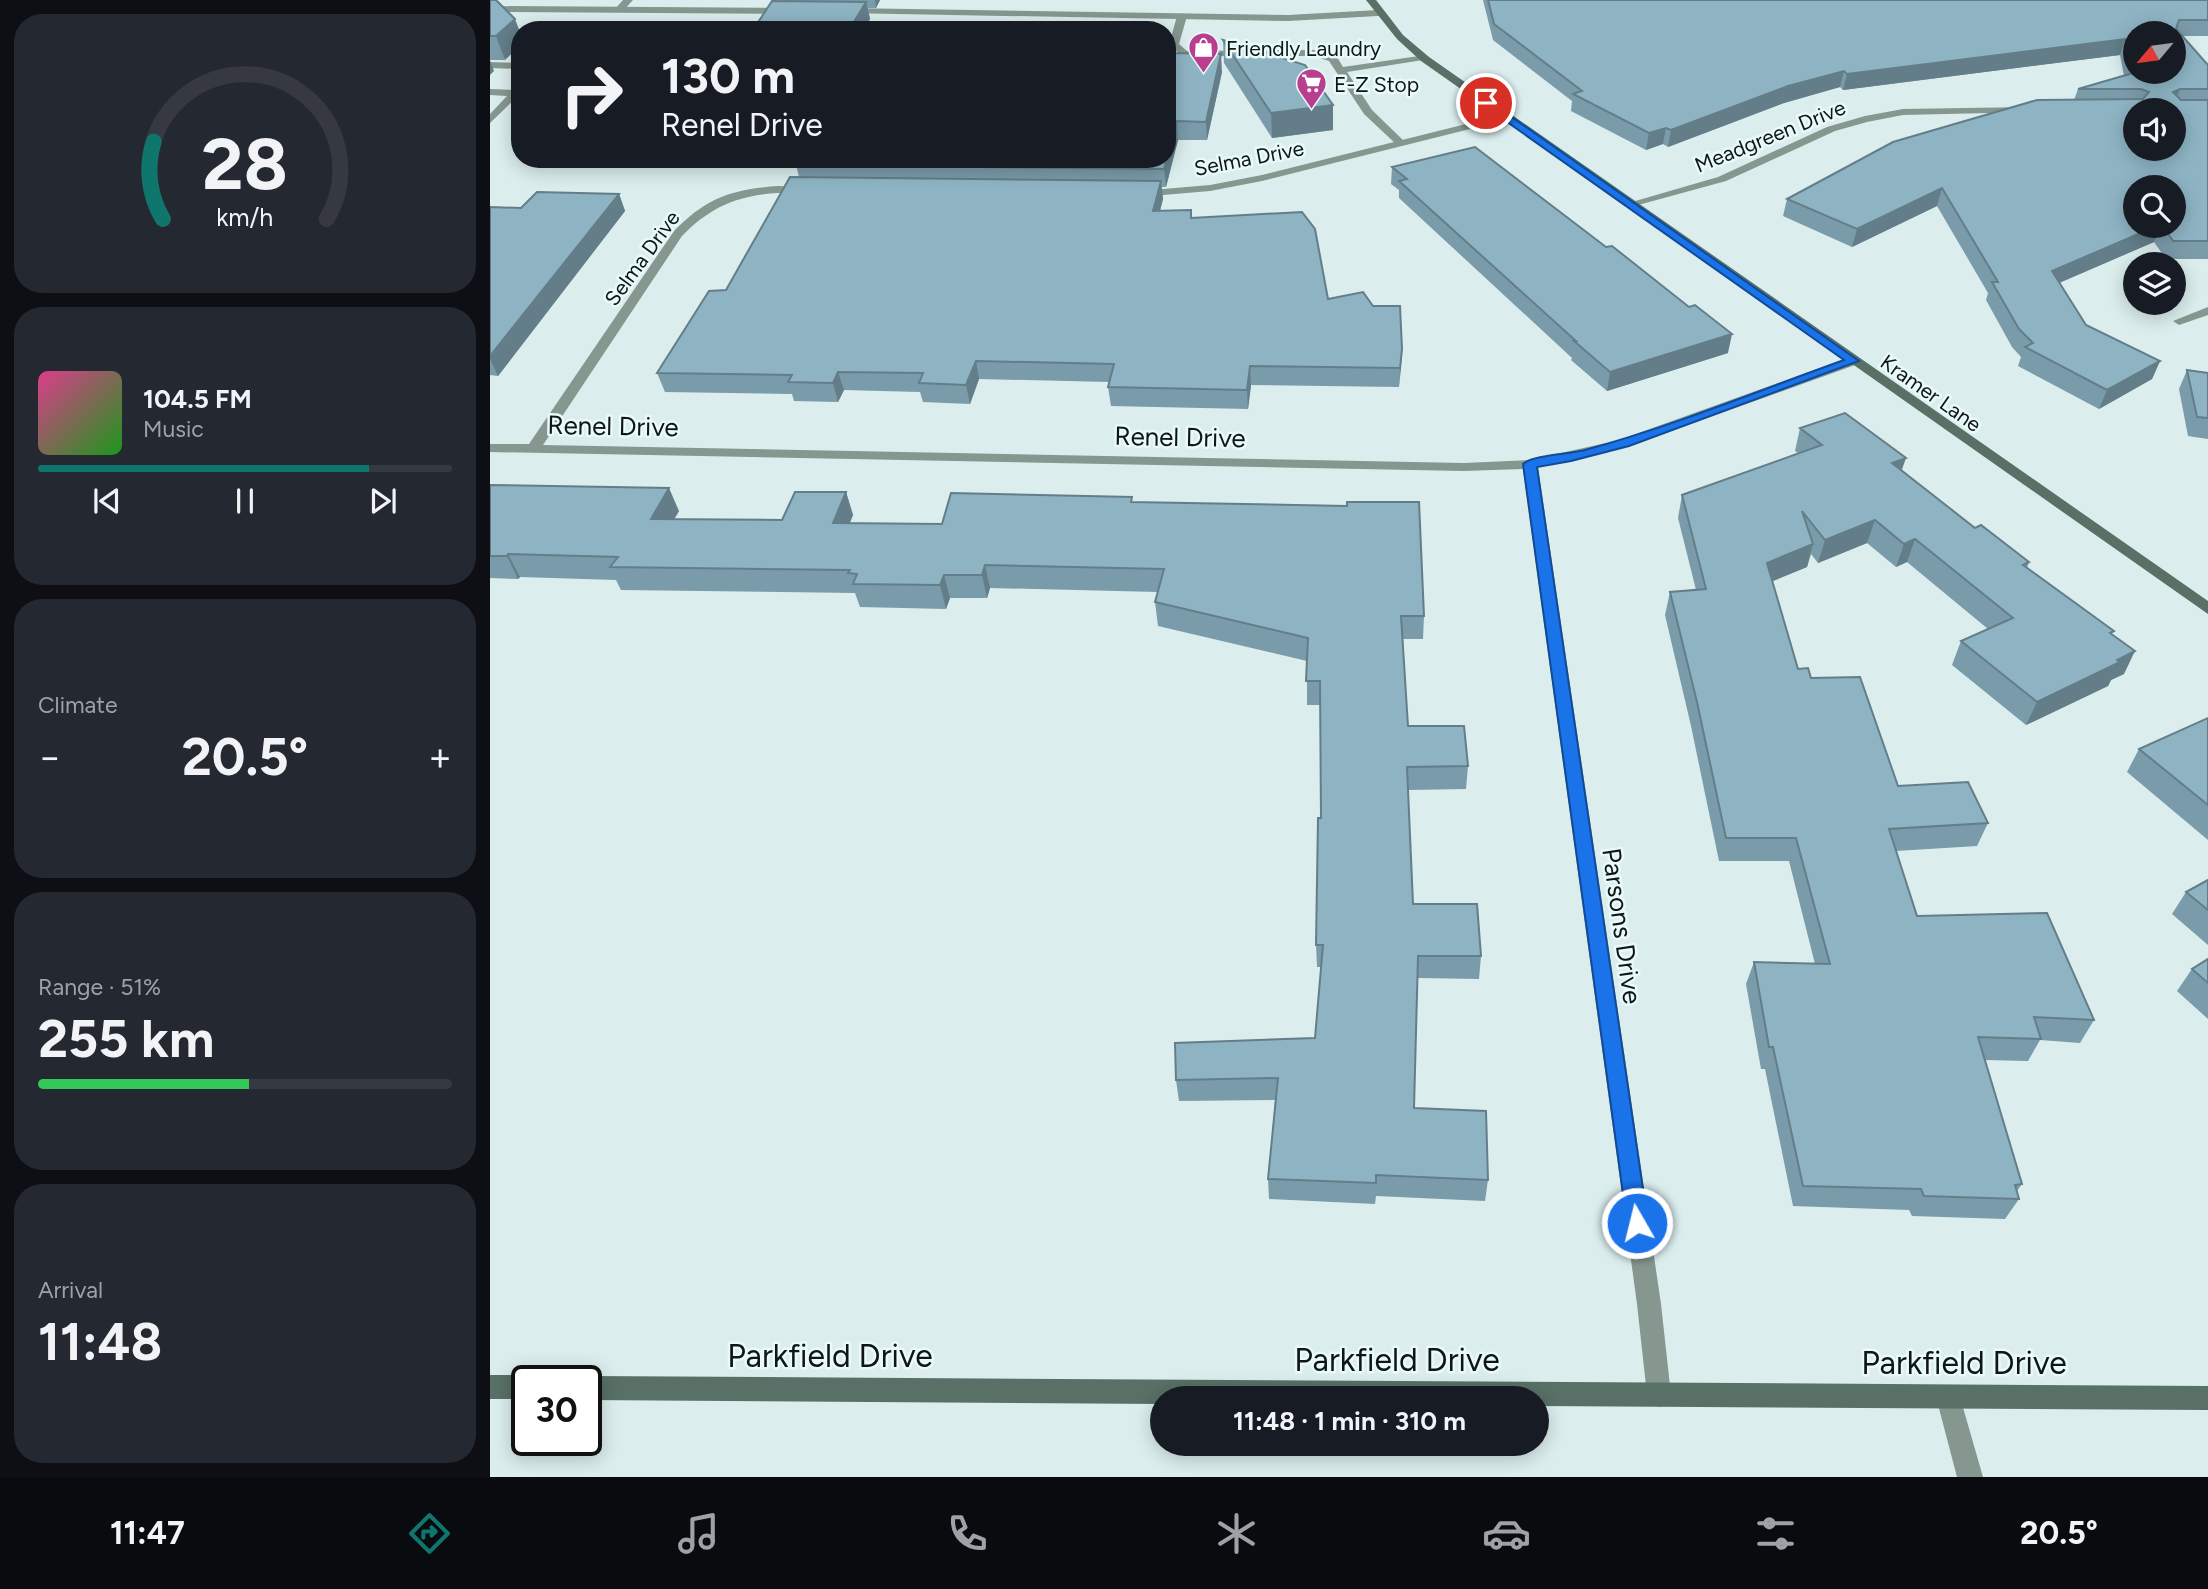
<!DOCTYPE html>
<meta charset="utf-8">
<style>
:root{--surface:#171b24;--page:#242831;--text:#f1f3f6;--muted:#9ea1a6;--line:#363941;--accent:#0f766e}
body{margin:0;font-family:Figtree,sans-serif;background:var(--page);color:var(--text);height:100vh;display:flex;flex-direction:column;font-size:26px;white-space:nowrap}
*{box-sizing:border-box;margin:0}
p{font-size:23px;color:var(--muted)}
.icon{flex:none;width:38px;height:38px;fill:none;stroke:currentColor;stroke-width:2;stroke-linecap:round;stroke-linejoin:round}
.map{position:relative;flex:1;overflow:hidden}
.details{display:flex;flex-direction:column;gap:14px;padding:14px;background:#0d0f14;width:490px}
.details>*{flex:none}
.guide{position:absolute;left:21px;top:21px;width:665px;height:147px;border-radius:28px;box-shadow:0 4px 18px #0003;background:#171b24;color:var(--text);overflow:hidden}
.needle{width:46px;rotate:241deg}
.buttons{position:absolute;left:1633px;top:21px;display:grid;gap:14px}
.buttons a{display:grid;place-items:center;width:63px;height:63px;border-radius:50%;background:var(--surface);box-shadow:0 4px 18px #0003;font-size:35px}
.speed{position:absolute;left:21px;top:1365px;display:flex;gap:14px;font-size:35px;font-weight:700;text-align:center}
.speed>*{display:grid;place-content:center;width:91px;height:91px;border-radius:50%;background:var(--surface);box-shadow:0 4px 18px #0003;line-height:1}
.speed .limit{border:4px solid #111;border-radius:10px;background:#fff;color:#111}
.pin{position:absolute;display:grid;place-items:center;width:60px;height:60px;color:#fff;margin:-30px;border:4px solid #fff;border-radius:50%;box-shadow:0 2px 7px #0007}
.me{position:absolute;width:77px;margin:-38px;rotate:352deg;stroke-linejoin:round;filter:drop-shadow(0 0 5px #0008)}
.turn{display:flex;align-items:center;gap:24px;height:147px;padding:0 35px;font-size:32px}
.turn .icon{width:91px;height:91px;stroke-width:2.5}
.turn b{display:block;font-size:49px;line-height:60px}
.big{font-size:52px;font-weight:700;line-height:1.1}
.details .card{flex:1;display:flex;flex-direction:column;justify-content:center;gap:10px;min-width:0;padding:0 24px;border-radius:28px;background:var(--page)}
.details .dial{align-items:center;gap:0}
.dial svg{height:182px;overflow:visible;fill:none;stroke:var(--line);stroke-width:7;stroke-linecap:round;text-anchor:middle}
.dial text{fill:var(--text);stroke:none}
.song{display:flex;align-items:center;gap:21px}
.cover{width:84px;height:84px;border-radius:10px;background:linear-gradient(135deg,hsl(330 70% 55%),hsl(120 70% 35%))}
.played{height:7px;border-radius:4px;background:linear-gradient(90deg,var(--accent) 80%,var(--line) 80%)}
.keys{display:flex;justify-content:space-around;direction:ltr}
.heat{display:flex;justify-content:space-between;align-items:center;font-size:38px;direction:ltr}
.charge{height:10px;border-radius:5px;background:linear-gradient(90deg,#34c759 51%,var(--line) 0)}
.trip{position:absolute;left:660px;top:1386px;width:399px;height:70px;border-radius:35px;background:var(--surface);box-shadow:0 4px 18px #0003;font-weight:700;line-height:70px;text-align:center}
.dock{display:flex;height:112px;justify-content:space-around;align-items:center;background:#090b0e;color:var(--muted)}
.dock .icon{width:49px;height:49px}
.dock .current{color:var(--accent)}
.dock b{font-size:32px;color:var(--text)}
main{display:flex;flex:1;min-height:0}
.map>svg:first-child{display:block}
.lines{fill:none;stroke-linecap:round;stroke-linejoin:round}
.lane{fill:#869790;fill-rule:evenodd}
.street{fill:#869790;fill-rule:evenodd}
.secondary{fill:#587066;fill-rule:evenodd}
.wall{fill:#7a9ba9;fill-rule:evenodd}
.shaded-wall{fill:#637e89}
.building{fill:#8eb4c4;stroke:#637e89;stroke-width:2;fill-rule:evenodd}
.route{fill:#1a73e8;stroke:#114b97;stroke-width:2}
.labels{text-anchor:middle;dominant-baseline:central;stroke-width:5;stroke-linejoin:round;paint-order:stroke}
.far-poi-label{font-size:21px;fill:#101616;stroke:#e8fafa;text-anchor:start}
.far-street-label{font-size:21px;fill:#101616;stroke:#e8fafa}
.street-label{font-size:26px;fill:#101616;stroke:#e8fafa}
.near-street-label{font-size:32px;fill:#101616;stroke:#e8fafa}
</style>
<main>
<section class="details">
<div class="card dial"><svg viewBox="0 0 100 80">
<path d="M14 69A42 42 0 1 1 86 69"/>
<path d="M14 69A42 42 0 0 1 10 35" stroke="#0f766e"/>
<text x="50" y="56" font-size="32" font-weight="700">28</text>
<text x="50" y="72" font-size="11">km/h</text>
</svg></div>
<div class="card">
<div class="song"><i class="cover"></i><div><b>104.5 FM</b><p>Music</p></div></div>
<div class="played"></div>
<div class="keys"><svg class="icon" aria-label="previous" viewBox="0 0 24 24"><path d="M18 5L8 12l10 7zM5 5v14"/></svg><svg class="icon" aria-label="pause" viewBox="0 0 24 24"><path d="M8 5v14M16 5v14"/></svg><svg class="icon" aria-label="next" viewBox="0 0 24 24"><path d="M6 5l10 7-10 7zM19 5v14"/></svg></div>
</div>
<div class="card"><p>Climate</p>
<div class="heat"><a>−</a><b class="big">20.5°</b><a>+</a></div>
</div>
<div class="card"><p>Range · 51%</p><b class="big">255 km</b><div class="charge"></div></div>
<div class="card"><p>Arrival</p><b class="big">11:48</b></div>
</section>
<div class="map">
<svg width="1718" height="1477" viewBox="0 0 1718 1477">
<rect width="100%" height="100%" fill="#dbeded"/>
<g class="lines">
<!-- lane -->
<g class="lane">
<polygon points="133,0 143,0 133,11 127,11 125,9"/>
<polygon points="692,13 697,16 689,44 697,51 824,50 847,57 853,67 936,55 936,59 933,60 857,72 882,110 916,143 907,145 874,114 839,61 823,56 692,56 679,45 687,16"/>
<polygon points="0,62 30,63 30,69 0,68"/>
<polygon points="30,85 30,94 0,123 0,114 17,96 0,95 0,89 23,90"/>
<polygon points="1458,1385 1467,1388 1470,1397 1493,1477 1467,1477 1446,1397 1449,1388"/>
</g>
<!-- street -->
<g class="street">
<polygon points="0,6 297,8 302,11 297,14 0,12"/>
<polygon points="356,8 798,15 888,10 893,13 888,16 798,21 353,13 351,11"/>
<polygon points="1538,107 1543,110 1542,112 1413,115 1377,122 1345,131 1236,181 1141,207 1135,204 1228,177 1337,127 1375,116 1413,109"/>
<polygon points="1016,114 1021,117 1020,119 772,181 720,191 650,197 644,194 650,191 720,185 772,175"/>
<path d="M 288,186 L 314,187 L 320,190 C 312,196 299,193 288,193 C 248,195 220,207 192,236 L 53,445 L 974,463 L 1040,460 L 1129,440 L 1358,358 L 1368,358 L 1368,364 L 1139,446 L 1048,467 L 1171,1304 L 1181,1395 L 1178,1404 L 1169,1407 L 1160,1404 L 1157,1395 L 1147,1304 L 1033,469 L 974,471 L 0,452 L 0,444 L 39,444 L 184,231 C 216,198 242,189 288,186 Z"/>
<polygon points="1718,307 1718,315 1689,325 1683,321"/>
</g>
<!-- secondary -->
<g class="secondary">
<polygon points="876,0 886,0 913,35 939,57 1718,601 1718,614 931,61 907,39"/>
<polygon points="0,1375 37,1375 47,1381 37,1381 37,1399 0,1399"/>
<polygon points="96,1376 1718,1386 1718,1410 1046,1406 1046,1398 672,1398 672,1404 96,1400 96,1381 87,1381"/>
</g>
</g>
<!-- wall -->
<g class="wall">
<polygon points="0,0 15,60 0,60"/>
<polygon points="292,0 390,0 386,8 378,8 380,19 263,30 293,1"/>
<path d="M 993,0 L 1718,0 L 1718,36 L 1692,36 L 1718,65 L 1718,259 L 1676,259 L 1664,242 L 1569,283 L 1596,325 L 1670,361 L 1662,379 L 1609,409 L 1528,366 L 1531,357 L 1522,347 L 1496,300 L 1498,293 L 1447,206 L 1362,247 L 1293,216 L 1297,199 L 1584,100 L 1588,89 L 1634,76 L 1630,55 L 1353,90 L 1350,87 L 1294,103 L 1178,147 L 1173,144 L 1156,150 L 1081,111 L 1082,101 L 1003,40 ZM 1684,187 L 1684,226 L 1645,226 Z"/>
<polygon points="733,40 843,130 782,138 734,63"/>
<polygon points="677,53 732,72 717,140 688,140 676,187 672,187 673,199 670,211 701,210 701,218 838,299 912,349 909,387 761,385 758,409 621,406 618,387 619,382 489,379 480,404 433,402 430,392 354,390 348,402 304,401 302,394 175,392 167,373 236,290 309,177 306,165"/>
<polygon points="902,167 1238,353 1117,391 1081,360 1082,358 909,198 909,190 901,184"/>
<polygon points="129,194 135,211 8,376 0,375 0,207 31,208"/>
<polygon points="1697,370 1718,373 1718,439 1698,436 1689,389"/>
<polygon points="1310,428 1412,470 1485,528 1539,562 1537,568 1622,634 1634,674 1621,680 1618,686 1536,725 1462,665 1471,641 1498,629 1417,562 1406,567 1377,543 1328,563 1321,554 1317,567 1282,581 1308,669 1321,678 1408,786 1498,823 1487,846 1406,851 1427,916 1604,1020 1590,1043 1550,1040 1538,1061 1494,1060 1532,1184 1527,1191 1529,1199 1515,1219 1422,1216 1419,1210 1303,1206 1275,1069 1271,1069 1256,984 1264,962 1325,964 1299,861 1229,861 1201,726 1175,615 1180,592 1206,590 1188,518 1192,495 1308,453 1305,451"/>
<polygon points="0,485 189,511 184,519 292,520 356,492 363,515 360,523 452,524 642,502 934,616 933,639 913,639 918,726 978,766 976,789 918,790 923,904 991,956 989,979 928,978 924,1108 998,1180 995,1201 886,1196 885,1204 779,1199 778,1179 785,1100 689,1101 686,1080 825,1038 831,967 827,967 826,945 831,818 830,705 817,705 817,661 668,626 665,602 668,592 500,588 497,598 460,598 456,609 370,607 365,593 131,590 126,580 30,577 28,579 0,578"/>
<polygon points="1718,718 1718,840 1637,772 1649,749"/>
<polygon points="1718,880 1718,945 1682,914 1696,892"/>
<polygon points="1718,959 1718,1019 1687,991 1702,969"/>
</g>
<!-- shaded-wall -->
<g class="shaded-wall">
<polygon points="385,0 390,0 386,8"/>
<polygon points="376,2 380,19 374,30 359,30"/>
<polygon points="25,19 30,32 30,46 15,60 6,36"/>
<polygon points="1635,39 1630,55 1353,90 1357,74"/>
<polygon points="731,54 732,72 717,140 716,122"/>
<polygon points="0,60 4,71 0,75"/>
<polygon points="1354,71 1350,87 1294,103 1178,147 1181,130 1298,86"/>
<polygon points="1690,89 1684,105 1683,92"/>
<polygon points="843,105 843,130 782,138 781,113"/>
<polygon points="687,121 688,140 676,187 674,169"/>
<polygon points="1176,128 1173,144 1156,150 1159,133"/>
<polygon points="671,181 673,199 665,229 663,211"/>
<polygon points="1452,188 1447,206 1362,247 1367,229"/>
<polygon points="129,194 135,211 8,376 0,359 0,356"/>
<polygon points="1667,226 1670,226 1664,242 1555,289 1562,271"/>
<polygon points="1242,334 1238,353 1117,391 1120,372"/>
<polygon points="912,349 911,368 909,387 910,368"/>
<polygon points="486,361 489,379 480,404 476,385"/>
<polygon points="1670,361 1662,379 1609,409 1617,390"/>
<polygon points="760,366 761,385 758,409 757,390"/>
<polygon points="348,372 354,390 348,402 343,383"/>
<polygon points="1416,458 1408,481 1402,463"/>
<polygon points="179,488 189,511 171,542 161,519"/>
<polygon points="356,492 363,515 350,546 343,523"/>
<polygon points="1385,520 1377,543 1328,563 1335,540"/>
<polygon points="1425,539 1417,562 1406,567 1414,544"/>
<polygon points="1323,544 1317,567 1271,586 1277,563"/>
<polygon points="18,554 30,577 28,579 17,556"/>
<polygon points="495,565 500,588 497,598 492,575"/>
<polygon points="454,575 460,598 456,609 450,585"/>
<polygon points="1645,651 1634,674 1621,680 1618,686 1536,725 1547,702"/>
</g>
<!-- building -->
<g class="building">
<polygon points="0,0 6,0 25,19 6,36 0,36"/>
<path d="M 998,0 L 1718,0 L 1718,20 L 1689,20 L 1686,29 L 1718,65 L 1718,89 L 1690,89 L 1683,92 L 1691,100 L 1718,100 L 1718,241 L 1683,241 L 1673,226 L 1684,226 L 1684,187 L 1645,187 L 1645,226 L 1667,226 L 1562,271 L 1596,325 L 1670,361 L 1617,390 L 1535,347 L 1543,343 L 1529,329 L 1502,282 L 1508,282 L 1452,188 L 1367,229 L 1297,199 L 1403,142 L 1547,100 L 1653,99 L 1659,92 L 1651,89 L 1588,89 L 1643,73 L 1635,39 L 1357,74 L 1354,71 L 1298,86 L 1181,130 L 1176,128 L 1159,133 L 1083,94 L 1092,91 L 1004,24 ZM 1645,33 L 1684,33 L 1684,72 L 1645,72 ZM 1645,110 L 1684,110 L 1684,149 L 1645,149 Z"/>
<polygon points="282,1 376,2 359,30 159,30 263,30"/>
<polygon points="470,29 533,30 534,30 470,30"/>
<polygon points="733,40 815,65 843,105 781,113"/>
<polygon points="677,53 731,54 716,122 687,121 677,158"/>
<polygon points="985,147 1116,247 1122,246 1199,307 1205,305 1242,334 1120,372 1084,341 1086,341 909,181 917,179 902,167"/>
<polygon points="309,159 677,159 674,169 306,165"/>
<polygon points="300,177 671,181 663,211 701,210 701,218 812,212 825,229 838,299 873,292 883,306 910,306 912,349 910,368 760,366 757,390 618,387 624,364 486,361 476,385 429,383 433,373 348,372 343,383 298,382 302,375 167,373 219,291 236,290"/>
<polygon points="47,192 129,194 0,356 0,207 31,208"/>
<polygon points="1697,370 1718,373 1718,418 1707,417"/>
<polygon points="1355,413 1416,458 1402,463 1485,528 1491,525 1539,562 1533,565 1624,631 1620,633 1645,651 1627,660 1630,662 1547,702 1471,641 1523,618 1425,539 1414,544 1385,520 1335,540 1312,511 1323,544 1277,563 1308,669 1318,668 1321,678 1370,677 1408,786 1478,782 1498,823 1399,829 1427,916 1557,913 1604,1020 1544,1017 1551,1039 1488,1037 1532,1184 1525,1185 1529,1199 1434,1196 1431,1189 1313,1186 1283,1047 1279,1047 1264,962 1340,964 1306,838 1236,838 1207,702 1180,592 1216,589 1192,495 1332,445 1310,428"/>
<polygon points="0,485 179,488 161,519 292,520 305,492 356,492 343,523 452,524 461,493 642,497 641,502 857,506 857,502 929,502 934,616 911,616 918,726 974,726 978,766 917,767 923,904 987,904 991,956 928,956 924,1108 996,1111 998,1180 886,1175 886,1183 778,1179 788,1078 686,1080 685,1043 825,1038 833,945 826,945 828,818 831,818 830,681 816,681 818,638 665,602 674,569 495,565 492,575 454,575 450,585 363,584 367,574 358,573 360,570 120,567 128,557 18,554 17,556 0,556"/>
<polygon points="1718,718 1718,805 1649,749"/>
<polygon points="1718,880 1718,910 1696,892"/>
<polygon points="1718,959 1718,983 1702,969"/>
</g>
<!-- route -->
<path class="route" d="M 993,101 L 999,101 L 1369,361 L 1139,446 L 1081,461 L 1047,467 L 1158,1223 L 1155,1229 L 1147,1232 L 1140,1229 L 1137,1223 L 1033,464 C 1043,455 1080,454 1095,450 C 1183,426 1268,391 1354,360 L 993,105 Z"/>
<!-- icons -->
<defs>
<symbol id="shop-pin" viewBox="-11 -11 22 30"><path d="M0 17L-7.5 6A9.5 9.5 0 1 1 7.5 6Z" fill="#ba3e8f" stroke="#e8fafa"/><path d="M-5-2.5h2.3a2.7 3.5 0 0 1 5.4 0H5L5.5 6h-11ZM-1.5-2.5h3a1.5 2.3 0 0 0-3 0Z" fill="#fff"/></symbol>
<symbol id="supermarket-pin" viewBox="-11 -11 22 30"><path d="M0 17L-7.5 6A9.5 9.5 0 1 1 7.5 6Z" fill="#ba3e8f" stroke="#e8fafa"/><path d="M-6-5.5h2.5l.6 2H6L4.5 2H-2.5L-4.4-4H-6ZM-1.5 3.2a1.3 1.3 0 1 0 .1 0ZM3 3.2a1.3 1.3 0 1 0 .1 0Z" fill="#fff"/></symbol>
</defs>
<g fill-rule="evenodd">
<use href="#shop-pin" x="696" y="30" width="35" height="47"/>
<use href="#supermarket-pin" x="804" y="66" width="35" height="47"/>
</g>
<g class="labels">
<!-- far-poi labels -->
<g class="far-poi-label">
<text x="736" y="48">Friendly Laundry</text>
<text x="844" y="84">E-Z Stop</text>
</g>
<!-- far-street labels -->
<g class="far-street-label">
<text transform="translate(1280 136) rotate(-22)">Meadgreen Drive</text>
<text transform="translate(759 158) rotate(-11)">Selma Drive</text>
<text transform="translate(152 258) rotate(-54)">Selma Drive</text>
<text transform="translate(1441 393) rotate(35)">Kramer Lane</text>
</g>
<!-- street labels -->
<g class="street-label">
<text transform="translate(123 426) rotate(1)">Renel Drive</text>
<text transform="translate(690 437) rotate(1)">Renel Drive</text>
<text transform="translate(1132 926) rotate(82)">Parsons Drive</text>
</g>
<!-- near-street labels -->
<g class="near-street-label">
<text x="340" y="1356">Parkfield Drive</text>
<text x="907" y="1360">Parkfield Drive</text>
<text x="1474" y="1363">Parkfield Drive</text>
</g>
</g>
</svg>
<div class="buttons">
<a><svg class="needle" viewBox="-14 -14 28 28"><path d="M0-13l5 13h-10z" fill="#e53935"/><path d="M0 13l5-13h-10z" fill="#9ea1a6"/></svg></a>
<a><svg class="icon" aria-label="sound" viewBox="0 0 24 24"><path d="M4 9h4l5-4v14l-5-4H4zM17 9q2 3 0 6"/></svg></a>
<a><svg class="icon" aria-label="search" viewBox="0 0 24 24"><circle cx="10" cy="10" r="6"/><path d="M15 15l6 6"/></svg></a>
<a><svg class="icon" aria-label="layers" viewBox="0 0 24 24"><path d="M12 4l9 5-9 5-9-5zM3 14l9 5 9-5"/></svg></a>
</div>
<div class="speed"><div class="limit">30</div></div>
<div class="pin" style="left:996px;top:103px;background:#d93025"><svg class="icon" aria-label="arrive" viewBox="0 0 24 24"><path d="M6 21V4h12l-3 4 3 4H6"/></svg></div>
<svg class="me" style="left:1147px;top:1223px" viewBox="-20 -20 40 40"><circle r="17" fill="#1a73e8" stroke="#fff" stroke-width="3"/><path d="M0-11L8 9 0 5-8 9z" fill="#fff"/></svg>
<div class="trip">11:48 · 1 min · 310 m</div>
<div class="guide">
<div class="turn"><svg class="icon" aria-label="right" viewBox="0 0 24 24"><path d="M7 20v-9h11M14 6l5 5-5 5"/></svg><div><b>130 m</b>Renel Drive</div></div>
</div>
</div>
</main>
<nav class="dock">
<b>11:47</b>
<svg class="icon current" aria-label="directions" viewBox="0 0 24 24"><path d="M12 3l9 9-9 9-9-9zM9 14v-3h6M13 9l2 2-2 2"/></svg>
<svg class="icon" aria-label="music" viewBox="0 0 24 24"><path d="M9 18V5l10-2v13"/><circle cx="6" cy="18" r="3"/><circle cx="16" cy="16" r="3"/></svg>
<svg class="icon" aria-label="phone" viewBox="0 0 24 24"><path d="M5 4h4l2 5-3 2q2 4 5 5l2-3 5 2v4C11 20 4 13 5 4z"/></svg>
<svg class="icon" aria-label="climate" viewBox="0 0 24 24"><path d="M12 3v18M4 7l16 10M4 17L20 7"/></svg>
<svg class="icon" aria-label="car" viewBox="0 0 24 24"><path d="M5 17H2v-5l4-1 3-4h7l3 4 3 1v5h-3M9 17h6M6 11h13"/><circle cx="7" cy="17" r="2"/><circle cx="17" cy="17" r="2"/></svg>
<svg class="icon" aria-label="filters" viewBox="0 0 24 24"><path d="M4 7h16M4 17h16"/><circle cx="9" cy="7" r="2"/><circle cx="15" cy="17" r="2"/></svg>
<b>20.5°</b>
</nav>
